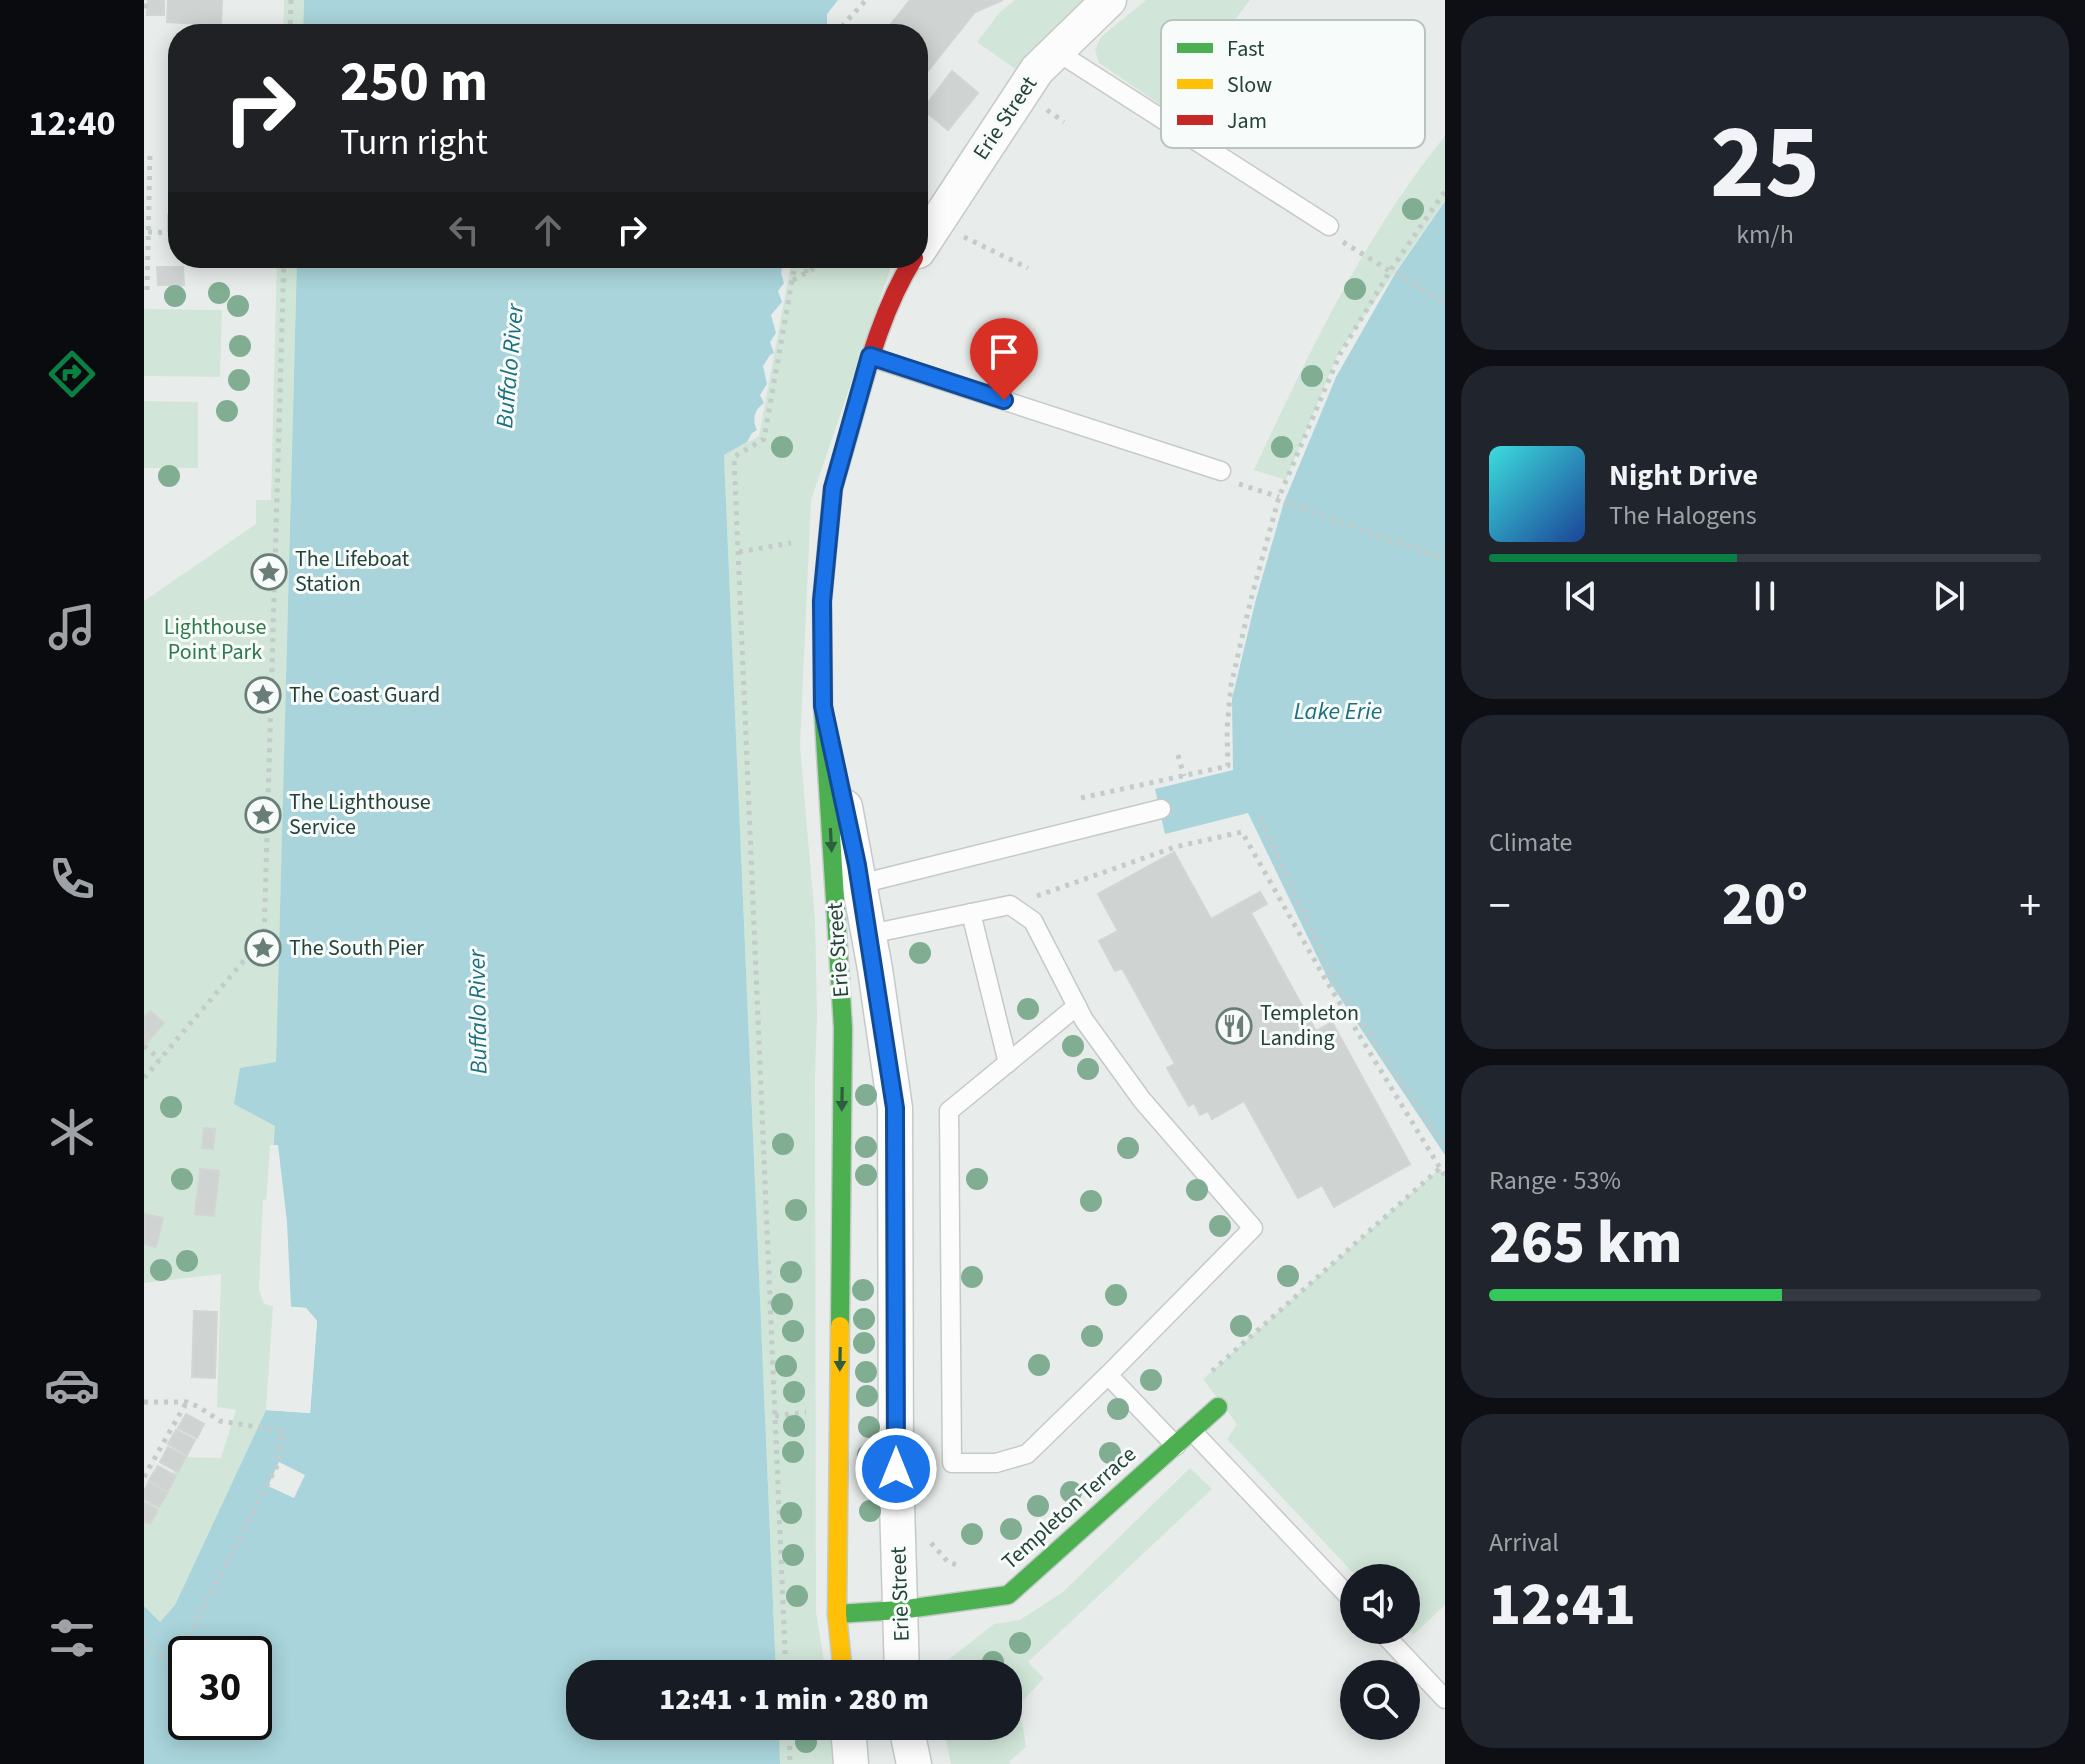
<!DOCTYPE html>
<meta charset="utf-8">
<style>
:root{--surface:#171b24;--page:#20242c;--text:#f1f3f6;--muted:#9ea1a6;--line:#363941;--accent:#0b8043}
body{margin:0;font-family:"Source Sans 3",sans-serif;background:var(--page);color:var(--text);height:100vh;display:flex;flex-direction:column;font-size:30px;white-space:nowrap}
*{box-sizing:border-box;margin:0}
p{font-size:26px;color:var(--muted)}
.icon{flex:none;width:44px;height:44px;fill:none;stroke:currentColor;stroke-width:2;stroke-linecap:round;stroke-linejoin:round}
.map{position:relative;flex:1;overflow:hidden}
.details{display:flex;flex-direction:column;gap:16px;padding:16px;background:#0d0f14;width:640px}
.details>*{flex:none}
.top-card{position:absolute;left:24px;top:24px;width:760px;height:244px;border-radius:32px;box-shadow:0 4px 20px #0003;background:#202124;color:#fff;overflow:hidden}
.fabs{position:absolute;left:1196px;top:1564px;display:grid;gap:16px}
.fabs a{display:grid;place-items:center;width:80px;height:80px;border-radius:50%;background:var(--surface);box-shadow:0 4px 20px #0003;font-size:40px}
.speed{position:absolute;left:24px;top:1636px;display:flex;gap:16px;font-size:40px;font-weight:700;text-align:center}
.speed>*{display:grid;place-content:center;width:104px;height:104px;border-radius:50%;background:var(--surface);box-shadow:0 4px 20px #0003;line-height:1}
.speed .limit{border:4px solid #111;border-radius:12px;background:#fff;color:#111}
.pin{position:absolute;display:grid;place-items:center;width:68px;height:68px;color:#fff;margin:-82px -34px;border-radius:50% 50% 50% 0;rotate:-45deg;box-shadow:0 0 8px #0007}
.pin .icon{rotate:45deg}
.me{position:absolute;width:88px;margin:-44px;rotate:0deg;stroke-linejoin:round;filter:drop-shadow(0 0 6px #0008)}
.turn{display:flex;align-items:center;gap:28px;height:168px;padding:0 40px;font-size:36px}
.turn .icon{width:104px;height:104px;stroke-width:2.5}
.turn b{display:block;font-size:56px;line-height:68px}
.lanes{display:flex;align-items:center;height:76px;padding:0 40px;background:#0003;justify-content:center;gap:40px;direction:ltr}
.lanes .off{opacity:.35}
.big{font-size:60px;font-weight:800;line-height:1.1}
.details .card{flex:1;display:flex;flex-direction:column;justify-content:center;gap:12px;min-width:0;padding:0 28px;border-radius:32px;background:var(--page)}
.details .dial{align-items:center;gap:0}
.dial b{font-size:104px;line-height:1}
.song{display:flex;align-items:center;gap:24px}
.cover{width:96px;height:96px;border-radius:12px;background:linear-gradient(135deg,hsl(180 70% 55%),hsl(220 70% 35%))}
.played{height:8px;border-radius:4px;background:linear-gradient(90deg,var(--accent) 45%,var(--line) 45%)}
.keys{display:flex;justify-content:space-around;direction:ltr}
.heat{display:flex;justify-content:space-between;align-items:center;font-size:44px;direction:ltr}
.charge{height:12px;border-radius:6px;background:linear-gradient(90deg,#34c759 53%,var(--line) 0)}
.trip{position:absolute;left:422px;top:1660px;width:456px;height:80px;border-radius:32px;background:var(--surface);box-shadow:0 4px 20px #0003;font-weight:800;line-height:80px;text-align:center}
main{display:flex;flex:1;min-height:0}
.menu{display:flex;flex-direction:column;width:144px;justify-content:space-around;align-items:center;background:#090b0e;color:var(--muted)}
.menu .icon{width:56px;height:56px}
.menu .active{color:var(--accent)}
.menu b{font-size:36px;color:var(--text)}
.map>svg:first-child{display:block}
.green{fill:#d1e6d8}
.water{fill:#a9d4db;fill-rule:evenodd}
.pier{fill:#e8edeb}
.building{fill:#cfd4d2;stroke:#d1d6d4;stroke-width:2}
.lines{fill:none;stroke-linecap:round;stroke-linejoin:round}
.lane-casing{stroke:#c5cac8;stroke-width:21}
.street-casing{stroke:#c5cac8;stroke-width:37}
.fast-casing{stroke:#c3cbc8;stroke-width:21}
.slow-casing{stroke:#c3cbc8;stroke-width:21}
.jam-casing{stroke:#c3cbc8;stroke-width:21}
.path{stroke:#c3ccca;stroke-width:5;stroke-dasharray:4 6;stroke-linecap:butt}
.lane{stroke:#fcfcfc;stroke-width:18}
.street{stroke:#fcfcfc;stroke-width:34}
.fast{stroke:#4caf50;stroke-width:18}
.slow{stroke:#ffc107;stroke-width:18}
.jam{stroke:#c62828;stroke-width:18}
.tree{fill:#81ae93}
.oneway{fill:#2e5d40}
.route-casing{stroke:#114b97;stroke-width:20}
.route{stroke:#1a73e8;stroke-width:14}
.labels{text-anchor:middle;dominant-baseline:central;stroke-width:6;stroke-linejoin:round;paint-order:stroke}
.street-label{font-size:22px;fill:#24423a;stroke:#f7fbf9}
.poi-label{font-size:22px;fill:#24423a;stroke:#f7fbf9;text-anchor:start}
.park-label{font-size:22px;fill:#2d7a4b;stroke:#f7fbf9}
.water-label{font-size:24px;font-style:italic;fill:#1c6f80;stroke:#f7fbf9}
.key{fill:#f7fbf9;stroke:#b8c4c0;stroke-width:2}
.key-label{font-size:22px;fill:#24423a}
</style>
<main>
<nav class="menu">
<b>12:40</b>
<svg class="icon active" aria-label="directions" viewBox="0 0 24 24"><path d="M12 3l9 9-9 9-9-9zM9 14v-3h6M13 9l2 2-2 2"/></svg>
<svg class="icon" aria-label="music" viewBox="0 0 24 24"><path d="M9 18V5l10-2v13"/><circle cx="6" cy="18" r="3"/><circle cx="16" cy="16" r="3"/></svg>
<svg class="icon" aria-label="phone" viewBox="0 0 24 24"><path d="M5 4h4l2 5-3 2q2 4 5 5l2-3 5 2v4C11 20 4 13 5 4z"/></svg>
<svg class="icon" aria-label="climate" viewBox="0 0 24 24"><path d="M12 3v18M4 7l16 10M4 17L20 7"/></svg>
<svg class="icon" aria-label="car" viewBox="0 0 24 24"><path d="M5 17H2v-5l4-1 3-4h7l3 4 3 1v5h-3M9 17h6M6 11h13"/><circle cx="7" cy="17" r="2"/><circle cx="17" cy="17" r="2"/></svg>
<svg class="icon" aria-label="filters" viewBox="0 0 24 24"><path d="M4 7h16M4 17h16"/><circle cx="9" cy="7" r="2"/><circle cx="15" cy="17" r="2"/></svg>
</nav>
<div class="map">
<svg width="1301" height="1764" viewBox="0 0 1301 1764">
<rect width="100%" height="100%" fill="#e8edeb"/>
<!-- green -->
<g class="green">
<polygon points="140,0 160,0 159,34 139,34"/>
<polygon points="871,0 943,0 874,71 833,42 856,12"/>
<polygon points="1002,0 1106,0 1023,109 955,63 951,50 957,37"/>
<path d="M 1301,136 L 1301,200 L 1194,354 L 1142,480 L 1110,470 C 1164,354 1220,236 1301,136 Z"/>
<polygon points="133,258 153,258 132,1062 140,1198 119,1200 115,1289 120,1303 129,1306 122,1410 31,1605 16,1622 0,1606 0,1508 42,1457 77,1458 92,1410 73,1407 77,1274 0,1283 0,601 112,524 112,500 127,500"/>
<polygon points="648,258 750,258 667,500 656,746 671,920 673,1014 671,1077 672,1612 682,1674 632,1674 580,455 615,436"/>
<polygon points="0,309 78,310 76,377 0,376"/>
<polygon points="0,401 54,402 54,468 0,468"/>
<polygon points="1296,1168 1301,1176 1301,1605 1269,1635 1262,1628 1262,1578 1214,1578 1083,1439 1093,1424 1059,1379"/>
<polygon points="1046,1468 1068,1489 884,1662 900,1678 875,1705 882,1747 865,1762 866,1764 807,1764 799,1726 864,1726 864,1674 801,1674 803,1661 850,1624 876,1620 919,1592"/>
<polygon points="635,1726 690,1726 695,1764 636,1764"/>
</g>
<!-- water -->
<g class="water">
<polygon points="160,0 694,0 683,14 683,34 159,34"/>
<polygon points="1301,201 1301,1155 1185,981 1104,813 1021,834 1011,789 1089,770 1088,699 1112,599 1140,502 1192,377 1252,272"/>
<path d="M 153,258 L 640,258 L 637,273 L 640,283 L 634,291 L 638,302 L 627,315 L 632,333 L 626,342 L 630,353 L 626,355 L 619,366 L 623,384 L 616,395 L 620,403 C 610,410 608,420 613,430 L 608,433 L 603,442 L 580,455 L 632,1674 L 436,1674 L 436,1726 L 635,1726 L 636,1764 L 0,1764 L 0,1606 L 16,1622 L 31,1605 L 122,1410 L 166,1413 L 173,1321 L 162,1308 L 120,1304 L 131,1126 L 90,1104 L 96,1068 L 132,1062 ZM 42,1654 L 110,1654 L 110,1722 L 42,1722 Z"/>
</g>
<!-- pier -->
<g class="pier">
<polygon points="126,1145 134,1145 143,1222 147,1307 162,1308 173,1321 166,1413 122,1410 122,1406 162,1409 169,1322 160,1312 129,1310 129,1306 120,1304 116,1292"/>
<polygon points="135,1462 161,1475 150,1498 124,1486"/>
</g>
<!-- building -->
<g class="building">
<polygon points="4,0 20,0 20,15 3,15"/>
<polygon points="24,0 78,0 77,25 23,22"/>
<polygon points="766,0 859,0 831,12 783,72 774,67 774,34 739,34"/>
<polygon points="808,71 834,93 804,130 779,109"/>
<rect x="24" y="215" width="10" height="16"/>
<polygon points="13,267 39,267 40,285 14,285"/>
<polygon points="1030,852 1067,919 1116,892 1123,904 1107,913 1172,1031 1188,1022 1266,1164 1190,1207 1178,1185 1154,1198 1100,1101 1068,1119 1064,1111 1056,1115 1050,1103 1045,1106 1023,1068 1031,1064 978,968 971,971 955,941 974,931 954,894"/>
<polygon points="6,1011 20,1023 0,1046 0,1018"/>
<polygon points="60,1128 71,1129 69,1149 58,1148"/>
<polygon points="56,1169 75,1171 70,1216 51,1214"/>
<polygon points="0,1214 19,1218 12,1247 0,1244"/>
<polygon points="50,1311 73,1312 71,1378 48,1377"/>
<polygon points="42,1414 60,1424 53,1438 34,1428"/>
<polygon points="32,1430 51,1440 43,1455 24,1444"/>
<polygon points="24,1447 42,1457 34,1472 16,1462"/>
<polygon points="14,1466 32,1476 24,1491 5,1480"/>
<polygon points="5,1482 23,1493 15,1507 0,1499 0,1491"/>
<polygon points="0,1502 14,1510 6,1524 0,1521"/>
</g>
<g class="lines">
<defs>
<g id="lane">
<polyline points="912,51 1185,226"/>
<polyline points="726,357 1077,471"/>
<polyline points="708,886 1017,809"/>
<polyline points="827,913 864,1063"/>
<polyline points="721,935 866,905 889,921 940,1020 998,1100 1109,1228 964,1375 1032,1446"/>
<polyline points="933,1006 805,1111 808,1463 852,1463 883,1454 964,1375"/>
<polyline points="1048,1431 1210,1602"/>
<polyline points="1236,1630 1301,1699"/>
</g>
<g id="street">
<polyline points="774,251 893,70 965,0"/>
<polyline points="701,807 731,969 751,1108 752,1469 758,1674"/>
<polyline points="704,1726 707,1764"/>
<polyline points="762,1726 770,1764"/>
</g>
<g id="fast">
<polyline points="696,1326 699,1028 679,706 678,601 689,488 704,436"/>
<polyline points="693,1614 756,1610 864,1595 1074,1407"/>
</g>
<polyline id="slow" points="696,1326 693,1614 699,1674"/>
<path id="jam" d="M 704,436 C 721,376 736,312 770,258"/>
</defs>
<!-- lane casing -->
<use href="#lane" class="lane-casing"/>
<!-- street casing -->
<use href="#street" class="street-casing"/>
<!-- fast casing -->
<use href="#fast" class="fast-casing"/>
<!-- slow casing -->
<use href="#slow" class="slow-casing"/>
<!-- jam casing -->
<use href="#jam" class="jam-casing"/>
<!-- path -->
<g class="path">
<polyline points="0,6 4,6"/>
<polyline points="146,34 147,0"/>
<polyline points="691,34 722,0"/>
<polyline points="903,110 920,122"/>
<polyline points="774,185 775,185"/>
<polyline points="4,232 34,233"/>
<polyline points="820,237 884,268"/>
<polyline points="1199,242 1246,271"/>
<polyline points="1252,272 1301,303"/>
<polyline points="662,273 664,258"/>
<polyline points="649,280 689,258"/>
<polyline points="3,290 6,152"/>
<polyline points="1095,484 1135,497"/>
<polyline points="1140,502 1301,559"/>
<polyline points="595,552 647,543"/>
<polyline points="1034,755 1040,776"/>
<polyline points="937,798 1084,766 1083,729 1087,685 1107,599 1135,497 1196,354 1246,271 1301,191"/>
<polyline points="1116,818 1193,985 1301,1147"/>
<polyline points="893,896 1031,847 1098,832 1180,977 1296,1168"/>
<polyline points="0,1046 16,1059"/>
<polyline points="0,1078 120,937 140,258"/>
<polyline points="1068,1371 1296,1168 1301,1176"/>
<polyline points="0,1402 43,1402 55,1407 76,1421 139,1431 135,1462 29,1666 0,1641"/>
<polyline points="631,1416 662,1412"/>
<polyline points="0,1477 42,1403"/>
<polyline points="787,1543 804,1562 813,1565"/>
<polyline points="642,1674 590,457 620,439 652,258"/>
<polyline points="645,1726 646,1764"/>
</g>
<!-- lane -->
<use href="#lane" class="lane"/>
<!-- street -->
<use href="#street" class="street"/>
<!-- fast -->
<use href="#fast" class="fast"/>
<!-- slow -->
<use href="#slow" class="slow"/>
<!-- jam -->
<use href="#jam" class="jam"/>
</g>
<!-- trees -->
<g class="tree">
<circle cx="1269" cy="209" r="11"/>
<circle cx="1211" cy="289" r="11"/>
<circle cx="75" cy="293" r="11"/>
<circle cx="31" cy="296" r="11"/>
<circle cx="94" cy="306" r="11"/>
<circle cx="96" cy="346" r="11"/>
<circle cx="1168" cy="376" r="11"/>
<circle cx="95" cy="380" r="11"/>
<circle cx="83" cy="411" r="11"/>
<circle cx="638" cy="447" r="11"/>
<circle cx="1138" cy="447" r="11"/>
<circle cx="25" cy="476" r="11"/>
<circle cx="776" cy="953" r="11"/>
<circle cx="884" cy="1009" r="11"/>
<circle cx="929" cy="1046" r="11"/>
<circle cx="944" cy="1069" r="11"/>
<circle cx="722" cy="1095" r="11"/>
<circle cx="27" cy="1107" r="11"/>
<circle cx="639" cy="1144" r="11"/>
<circle cx="722" cy="1147" r="11"/>
<circle cx="984" cy="1148" r="11"/>
<circle cx="722" cy="1175" r="11"/>
<circle cx="38" cy="1179" r="11"/>
<circle cx="833" cy="1179" r="11"/>
<circle cx="1053" cy="1190" r="11"/>
<circle cx="947" cy="1201" r="11"/>
<circle cx="652" cy="1210" r="11"/>
<circle cx="1076" cy="1226" r="11"/>
<circle cx="43" cy="1261" r="11"/>
<circle cx="17" cy="1270" r="11"/>
<circle cx="647" cy="1272" r="11"/>
<circle cx="1144" cy="1276" r="11"/>
<circle cx="828" cy="1277" r="11"/>
<circle cx="719" cy="1290" r="11"/>
<circle cx="972" cy="1295" r="11"/>
<circle cx="638" cy="1304" r="11"/>
<circle cx="720" cy="1319" r="11"/>
<circle cx="1097" cy="1326" r="11"/>
<circle cx="649" cy="1331" r="11"/>
<circle cx="948" cy="1336" r="11"/>
<circle cx="720" cy="1343" r="11"/>
<circle cx="895" cy="1365" r="11"/>
<circle cx="642" cy="1366" r="11"/>
<circle cx="722" cy="1372" r="11"/>
<circle cx="1007" cy="1380" r="11"/>
<circle cx="650" cy="1392" r="11"/>
<circle cx="723" cy="1396" r="11"/>
<circle cx="974" cy="1409" r="11"/>
<circle cx="650" cy="1426" r="11"/>
<circle cx="725" cy="1427" r="11"/>
<circle cx="649" cy="1452" r="11"/>
<circle cx="966" cy="1453" r="11"/>
<circle cx="724" cy="1455" r="11"/>
<circle cx="725" cy="1481" r="11"/>
<circle cx="927" cy="1492" r="11"/>
<circle cx="894" cy="1506" r="11"/>
<circle cx="726" cy="1511" r="11"/>
<circle cx="647" cy="1513" r="11"/>
<circle cx="867" cy="1529" r="11"/>
<circle cx="828" cy="1534" r="11"/>
<circle cx="649" cy="1555" r="11"/>
<circle cx="653" cy="1596" r="11"/>
<circle cx="876" cy="1643" r="11"/>
<circle cx="849" cy="1662" r="11"/>
<circle cx="662" cy="1742" r="11"/>
</g>
<!-- one-way arrows -->
<defs><path id="oneway-solid" d="M-6-.8H1V-3.2L6.5 0L1 3.2V.8H-6Z" transform="scale(2)"/></defs>
<g class="oneway">
<use href="#oneway-solid" transform="translate(687 840) rotate(87)"/>
<use href="#oneway-solid" transform="translate(698 1099) rotate(91)"/>
<use href="#oneway-solid" transform="translate(696 1359) rotate(91)"/>
</g>
<g class="lines">
<defs>
<polyline id="route" points="752,1469 751,1108 713,865 679,706 678,601 689,488 726,356 860,400"/>
</defs>
<!-- route casing -->
<use href="#route" class="route-casing"/>
<!-- route -->
<use href="#route" class="route"/>
</g>
<!-- icons -->
<defs>
<symbol id="sight-ring" viewBox="-11 -11 22 22"><circle r="9.5" fill="#f7fbf9" stroke="#697e78" stroke-width="1.5"/><path d="M0-6L1.8-2.2L6-1.7L2.9 1.2L3.7 5.4L0 3.3L-3.7 5.4L-2.9 1.2L-6-1.7L-1.8-2.2Z" fill="#697e78"/></symbol>
<symbol id="restaurant-ring" viewBox="-11 -11 22 22"><circle r="9.5" fill="#f7fbf9" stroke="#697e78" stroke-width="1.5"/><path d="M-5-6h1v4h1v-4h1v4h1v-4h1v5L-1.5 .5V6h-2V.5L-5-1ZM5-6V6H3V1.5H1.5Q1.5-4 5-6Z" fill="#697e78"/></symbol>
</defs>
<g fill-rule="evenodd">
<use href="#sight-ring" x="105" y="552" width="40" height="40"/>
<use href="#sight-ring" x="99" y="675" width="40" height="40"/>
<use href="#sight-ring" x="99" y="795" width="40" height="40"/>
<use href="#sight-ring" x="99" y="928" width="40" height="40"/>
<use href="#restaurant-ring" x="1070" y="1006" width="40" height="40"/>
</g>
<g class="labels">
<!-- street labels -->
<g class="street-label">
<text transform="translate(861 118) rotate(-56)">Erie Street</text>
<text transform="translate(694 950) rotate(-94)">Erie Street</text>
<text transform="translate(925 1508) rotate(-42)">Templeton Terrace</text>
<text transform="translate(756 1594) rotate(-92)">Erie Street</text>
</g>
<!-- poi labels -->
<g class="poi-label">
<text x="151" y="559">The Lifeboat<tspan x="151" dy="25">Station</tspan></text>
<text x="145" y="695">The Coast Guard</text>
<text x="145" y="802">The Lighthouse<tspan x="145" dy="25">Service</tspan></text>
<text x="145" y="948">The South Pier</text>
<text x="1116" y="1013">Templeton<tspan x="1116" dy="25">Landing</tspan></text>
</g>
<!-- park labels -->
<g class="park-label">
<text x="71" y="627">Lighthouse<tspan x="71" dy="25">Point Park</tspan></text>
</g>
<!-- water labels -->
<g class="water-label">
<text transform="translate(366 366) rotate(-85)">Buffalo River</text>
<text x="1194" y="711">Lake Erie</text>
<text transform="translate(334 1012) rotate(-91)">Buffalo River</text>
</g>
</g>
<!-- legend -->
<rect x="1017" y="20" width="264" height="128" rx="12" class="key"/>
<rect x="1033" y="43" width="36" height="10" fill="#4caf50"/>
<rect x="1033" y="79" width="36" height="10" fill="#ffc107"/>
<rect x="1033" y="115" width="36" height="10" fill="#c62828"/>
<g class="key-label">
<text x="1083" y="56">Fast</text>
<text x="1083" y="92">Slow</text>
<text x="1083" y="128">Jam</text>
</g>
</svg>
<div class="fabs">
<a><svg class="icon" aria-label="sound" viewBox="0 0 24 24"><path d="M4 9h4l5-4v14l-5-4H4zM17 9q2 3 0 6"/></svg></a>
<a><svg class="icon" aria-label="search" viewBox="0 0 24 24"><circle cx="10" cy="10" r="6"/><path d="M15 15l6 6"/></svg></a>
</div>
<div class="speed"><div class="limit">30</div></div>
<div class="pin" style="left:860px;top:400px;background:#d93025"><svg class="icon" aria-label="arrive" viewBox="0 0 24 24"><path d="M6 21V4h12l-3 4 3 4H6"/></svg></div>
<svg class="me" style="left:752px;top:1469px" viewBox="-20 -20 40 40"><circle r="17" fill="#1a73e8" stroke="#fff" stroke-width="3"/><path d="M0-11L8 9 0 5-8 9z" fill="#fff"/></svg>
<div class="trip">12:41 · 1 min · 280 m</div>
<div class="top-card">
<div class="turn"><svg class="icon" aria-label="right" viewBox="0 0 24 24"><path d="M7 20v-9h11M14 6l5 5-5 5"/></svg><div><b>250 m</b>Turn right</div></div>
<div class="lanes"><svg class="icon off" aria-label="left" viewBox="0 0 24 24"><path d="M17 20v-9H6M10 6l-5 5 5 5"/></svg><svg class="icon off" aria-label="ahead" viewBox="0 0 24 24"><path d="M12 20V5M6 11l6-6 6 6"/></svg><svg class="icon" aria-label="right" viewBox="0 0 24 24"><path d="M7 20v-9h11M14 6l5 5-5 5"/></svg></div>
</div>
</div>
<section class="details">
<div class="card dial"><b>25</b><p>km/h</p></div>
<div class="card">
<div class="song"><i class="cover"></i><div><b>Night Drive</b><p>The Halogens</p></div></div>
<div class="played"></div>
<div class="keys"><svg class="icon" aria-label="previous" viewBox="0 0 24 24"><path d="M18 5L8 12l10 7zM5 5v14"/></svg><svg class="icon" aria-label="pause" viewBox="0 0 24 24"><path d="M8 5v14M16 5v14"/></svg><svg class="icon" aria-label="next" viewBox="0 0 24 24"><path d="M6 5l10 7-10 7zM19 5v14"/></svg></div>
</div>
<div class="card"><p>Climate</p>
<div class="heat"><a>−</a><b class="big">20°</b><a>+</a></div>
</div>
<div class="card"><p>Range · 53%</p><b class="big">265 km</b><div class="charge"></div></div>
<div class="card"><p>Arrival</p><b class="big">12:41</b></div>
</section>
</main>
